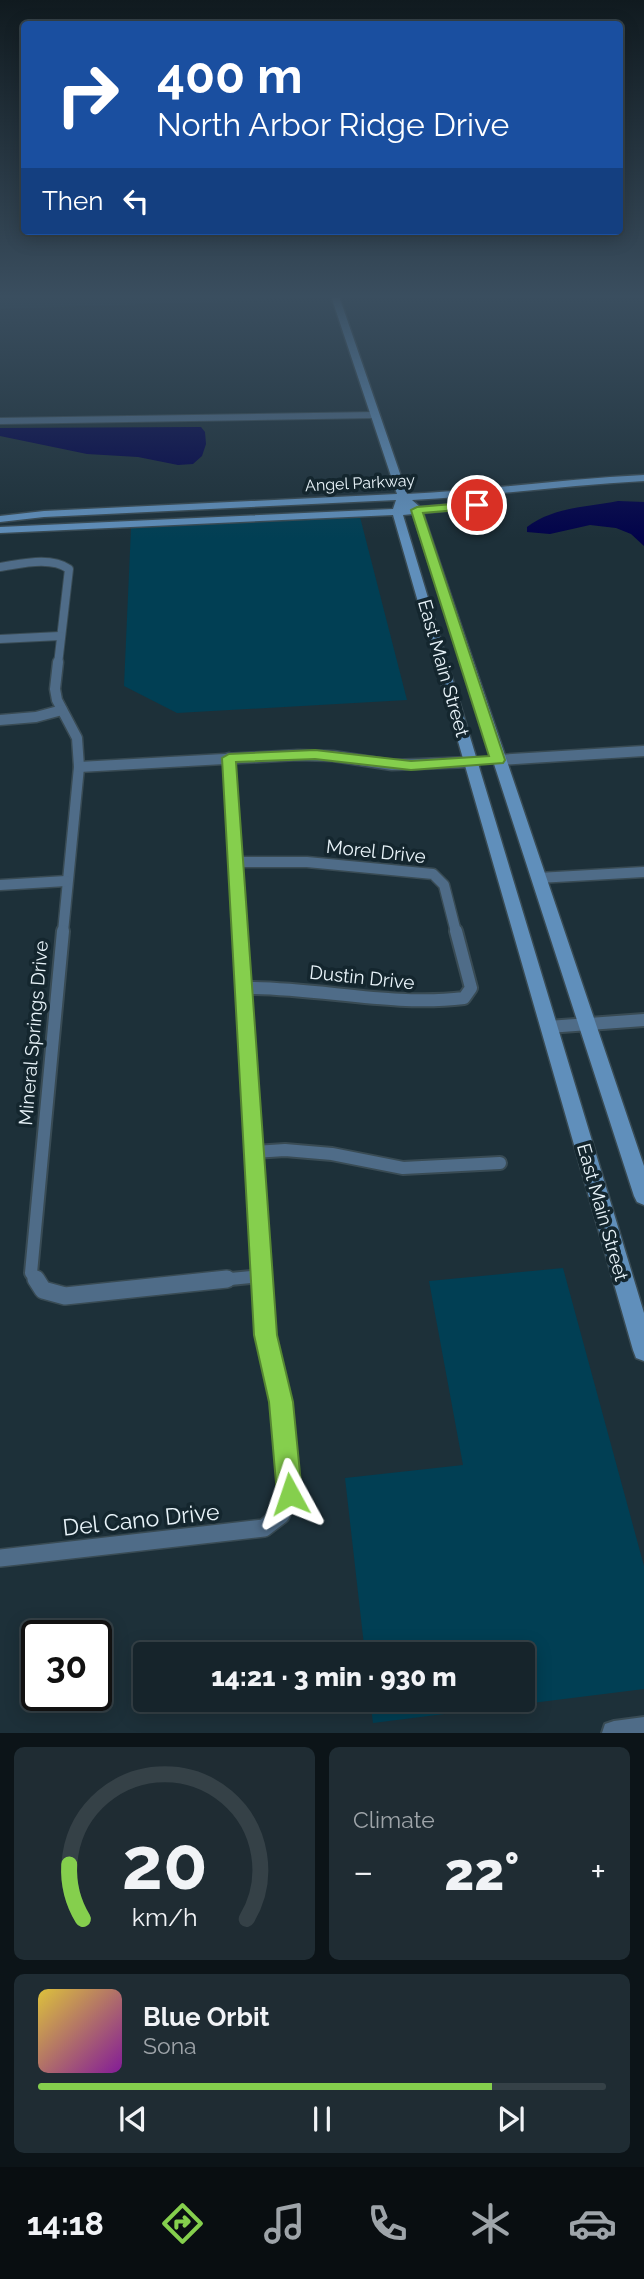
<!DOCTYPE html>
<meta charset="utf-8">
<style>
:root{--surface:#16242b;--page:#1f2c33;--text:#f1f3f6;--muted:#9ea4a9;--line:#354147;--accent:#85cf4d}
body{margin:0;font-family:Raleway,sans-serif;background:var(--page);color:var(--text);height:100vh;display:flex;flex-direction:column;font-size:26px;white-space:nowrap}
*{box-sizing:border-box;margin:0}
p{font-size:23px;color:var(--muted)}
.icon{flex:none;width:38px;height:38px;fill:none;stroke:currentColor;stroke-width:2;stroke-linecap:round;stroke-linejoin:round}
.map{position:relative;height:1733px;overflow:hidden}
.panel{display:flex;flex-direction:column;gap:14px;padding:14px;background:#0c1418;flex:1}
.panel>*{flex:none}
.guide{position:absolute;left:21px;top:21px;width:602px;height:214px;border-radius:7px;box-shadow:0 4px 18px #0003,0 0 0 2px var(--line);background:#1a4fa0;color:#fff;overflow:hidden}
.speed{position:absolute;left:21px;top:1620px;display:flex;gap:14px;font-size:35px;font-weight:700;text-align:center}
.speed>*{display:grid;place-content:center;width:91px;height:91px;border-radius:50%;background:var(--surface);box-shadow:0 4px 18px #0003,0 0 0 2px var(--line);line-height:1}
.speed .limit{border:4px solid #111;border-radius:10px;background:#fff;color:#111}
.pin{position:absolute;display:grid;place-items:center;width:60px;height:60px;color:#fff;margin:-30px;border:4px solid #fff;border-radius:50%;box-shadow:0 2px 7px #0007}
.me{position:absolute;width:77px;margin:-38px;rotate:355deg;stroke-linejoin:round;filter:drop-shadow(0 0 5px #0008)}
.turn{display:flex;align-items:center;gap:24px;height:147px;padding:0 21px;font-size:32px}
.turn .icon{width:91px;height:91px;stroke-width:2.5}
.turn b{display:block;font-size:49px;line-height:60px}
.then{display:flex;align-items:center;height:66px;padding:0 21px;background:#0003;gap:14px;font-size:26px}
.big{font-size:52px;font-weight:800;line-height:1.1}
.panel .tile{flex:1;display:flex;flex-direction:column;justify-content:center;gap:10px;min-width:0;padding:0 24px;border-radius:10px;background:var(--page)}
.panel .dial{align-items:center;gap:0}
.dial svg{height:182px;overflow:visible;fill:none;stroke:var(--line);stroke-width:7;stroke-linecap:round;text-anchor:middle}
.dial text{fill:var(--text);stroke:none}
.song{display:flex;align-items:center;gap:21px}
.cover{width:84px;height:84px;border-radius:10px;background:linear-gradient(135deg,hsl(50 70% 55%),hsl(290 70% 35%))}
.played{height:7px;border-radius:4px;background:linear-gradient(90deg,var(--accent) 80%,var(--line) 80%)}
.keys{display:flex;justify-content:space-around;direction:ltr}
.heat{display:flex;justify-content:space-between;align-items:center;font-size:38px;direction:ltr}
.panel .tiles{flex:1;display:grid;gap:14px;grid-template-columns:1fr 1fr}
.tile:last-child{grid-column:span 2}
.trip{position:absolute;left:133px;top:1642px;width:402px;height:70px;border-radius:7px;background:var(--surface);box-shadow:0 4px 18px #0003,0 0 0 2px var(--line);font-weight:800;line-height:70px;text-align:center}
.tab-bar{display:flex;height:112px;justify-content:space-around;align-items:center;background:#090e11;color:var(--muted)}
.tab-bar .icon{width:49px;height:49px}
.tab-bar .active{color:var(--accent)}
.tab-bar b{font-size:32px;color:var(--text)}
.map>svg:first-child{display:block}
.built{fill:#1f3a46}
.green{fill:#013f54}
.water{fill:#02034a}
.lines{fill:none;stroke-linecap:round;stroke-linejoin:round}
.minor-far4-casing{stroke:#394b54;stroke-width:8}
.minor-far3-casing{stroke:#394b54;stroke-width:10}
.minor-far2-casing{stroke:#394b54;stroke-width:13}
.minor-far1-casing{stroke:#394b54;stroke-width:16}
.minor-casing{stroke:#394b54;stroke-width:20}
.tertiary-casing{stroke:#394b54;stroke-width:4}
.secondary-casing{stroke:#394b54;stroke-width:3}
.minor-far4{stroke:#4f6c88;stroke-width:6}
.minor-far3{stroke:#4f6c88;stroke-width:8}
.minor-far2{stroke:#4f6c88;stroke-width:10}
.minor-far1{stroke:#4f6c88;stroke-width:12}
.minor{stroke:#4f6c88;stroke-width:17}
.tertiary{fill:#4f6c88;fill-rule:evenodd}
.secondary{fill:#608fbb;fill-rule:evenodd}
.route{fill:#85cf4d;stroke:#568732;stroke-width:2}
.labels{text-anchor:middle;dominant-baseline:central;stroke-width:7;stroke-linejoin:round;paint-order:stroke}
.far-street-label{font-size:16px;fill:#e8f3f9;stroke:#14262e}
.street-label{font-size:19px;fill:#e8f3f9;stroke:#14262e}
.near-street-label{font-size:23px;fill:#e8f3f9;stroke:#14262e}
</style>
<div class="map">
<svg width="644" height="1733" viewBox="0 0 644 1733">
<rect width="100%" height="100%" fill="#1d3039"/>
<!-- built -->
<polygon class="built" points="0,296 322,296 323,298 0,309"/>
<!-- green -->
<g class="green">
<polygon points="360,517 407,700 177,713 124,686 131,528"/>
<polygon points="563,1268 644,1566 644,1689 373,1723 370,1699 523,1699 523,1654 365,1654 345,1478 463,1465 429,1281"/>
</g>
<!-- water -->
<g class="water">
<polygon points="201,427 205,432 206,444 202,456 193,464 178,465 138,457 87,454 0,436 0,428"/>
<path d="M 618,501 L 644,502 L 644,546 L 631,534 L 616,528 L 590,525 L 550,534 L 527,532 L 527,527 C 553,507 588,507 618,501 Z"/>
</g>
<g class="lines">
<defs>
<polyline id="minor-far4" points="0,421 375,415"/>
<g id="minor-far3">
<path d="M 0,567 C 21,564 50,556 69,569 L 58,664"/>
<polyline points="0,639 60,636"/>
</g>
<g id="minor-far2">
<polyline points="58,662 55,689 57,700 77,738 79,767 63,932"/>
<polyline points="0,720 36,717 62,710"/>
<polyline points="229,758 240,932"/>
<polyline points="498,760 644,751"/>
<polyline points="79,767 298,755 333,756 392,765 471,762"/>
<polyline points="235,862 307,862 433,874 444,885 456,932"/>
<polyline points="538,878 644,872"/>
<polyline points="0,885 66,881"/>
</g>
<g id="minor-far1">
<polyline points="240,931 261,1281"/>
<path d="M 243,988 C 317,987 390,1007 464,998 L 471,988 L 456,931"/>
<polyline points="548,1027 644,1020"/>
<polyline points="253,1152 285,1150 332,1154 403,1168 500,1163"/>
<polyline points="37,1281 31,1273 63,931"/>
<polyline points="210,1281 261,1276"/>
</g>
<g id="minor">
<polyline points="36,1279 43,1290 65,1296 227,1279"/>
<polyline points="0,1558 264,1528 281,1515 290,1494 281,1402 266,1335 261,1279"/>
</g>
<polygon id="tertiary" points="644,1717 644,1733 602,1733 605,1724 614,1721"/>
<path id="secondary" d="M 331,296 L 339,296 L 407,494 C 486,490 565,479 644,475 L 644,481 C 566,485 490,496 412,500 L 420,507 L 477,502 L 499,497 L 504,500 L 477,508 L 423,513 L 644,1166 L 644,1205 L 637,1202 L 634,1196 L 413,514 L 403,515 L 644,1313 L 644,1361 L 636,1358 L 633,1350 L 393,515 L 0,533 L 0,527 L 393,509 L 396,500 L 44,517 L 0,522 L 0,516 L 44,511 L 397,494 Z"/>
</defs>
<!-- minor-far4 casing -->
<use href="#minor-far4" class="minor-far4-casing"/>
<!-- minor-far3 casing -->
<use href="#minor-far3" class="minor-far3-casing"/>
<!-- minor-far2 casing -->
<use href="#minor-far2" class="minor-far2-casing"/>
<!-- minor-far1 casing -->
<use href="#minor-far1" class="minor-far1-casing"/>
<!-- minor casing -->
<use href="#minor" class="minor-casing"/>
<!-- tertiary casing -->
<use href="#tertiary" class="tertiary-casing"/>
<!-- secondary casing -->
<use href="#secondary" class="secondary-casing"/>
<!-- minor-far4 -->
<use href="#minor-far4" class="minor-far4"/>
<!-- minor-far3 -->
<use href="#minor-far3" class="minor-far3"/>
<!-- minor-far2 -->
<use href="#minor-far2" class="minor-far2"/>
<!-- minor-far1 -->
<use href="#minor-far1" class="minor-far1"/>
<!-- minor -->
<use href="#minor" class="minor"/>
<!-- tertiary -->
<use href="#tertiary" class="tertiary"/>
<!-- secondary -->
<use href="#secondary" class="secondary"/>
</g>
<!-- sky -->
<linearGradient id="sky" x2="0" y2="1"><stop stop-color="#101a1f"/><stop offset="0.55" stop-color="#3a4e5f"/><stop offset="1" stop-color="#3a4e5f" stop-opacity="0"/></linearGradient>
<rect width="644" height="539" fill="url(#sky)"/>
<!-- route -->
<polygon class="route" points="477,502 480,503 480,508 423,513 505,760 503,763 411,770 315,759 236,762 277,1335 293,1402 302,1494 299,1503 290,1507 281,1503 277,1494 269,1402 254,1335 222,758 229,754 315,750 411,761 489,756 411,510 417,507"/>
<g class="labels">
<!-- far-street labels -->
<g class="far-street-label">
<text transform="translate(360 483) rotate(-3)">Angel Parkway</text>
</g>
<!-- street labels -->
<g class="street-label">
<text transform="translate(444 668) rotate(74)">East Main Street</text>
<text transform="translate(376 851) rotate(6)">Morel Drive</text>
<text transform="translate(362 977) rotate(6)">Dustin Drive</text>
<text transform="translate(33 1033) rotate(-85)">Mineral Springs Drive</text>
<text transform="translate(603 1212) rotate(74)">East Main Street</text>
</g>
<!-- near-street labels -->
<g class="near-street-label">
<text transform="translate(141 1519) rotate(-6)">Del Cano Drive</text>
</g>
</g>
</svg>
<div class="speed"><div class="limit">30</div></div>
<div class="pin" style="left:477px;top:505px;background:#d93025"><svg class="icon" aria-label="arrive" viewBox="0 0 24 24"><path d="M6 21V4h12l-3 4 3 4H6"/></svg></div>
<svg class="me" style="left:290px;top:1494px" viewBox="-20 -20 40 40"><path d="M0-17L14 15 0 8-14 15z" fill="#85cf4d" stroke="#fff" stroke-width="4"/></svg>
<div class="trip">14:21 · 3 min · 930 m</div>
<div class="guide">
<div class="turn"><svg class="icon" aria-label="right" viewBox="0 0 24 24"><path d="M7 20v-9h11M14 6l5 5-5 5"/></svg><div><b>400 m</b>North Arbor Ridge Drive</div></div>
<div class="then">Then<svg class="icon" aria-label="left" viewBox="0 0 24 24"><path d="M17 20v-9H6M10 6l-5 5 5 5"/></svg></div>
</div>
</div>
<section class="panel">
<div class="tiles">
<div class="tile dial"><svg viewBox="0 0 100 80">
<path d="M14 69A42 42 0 1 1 86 69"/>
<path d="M14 69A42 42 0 0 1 8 45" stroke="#85cf4d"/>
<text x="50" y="56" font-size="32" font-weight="700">20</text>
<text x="50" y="72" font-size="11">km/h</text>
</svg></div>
<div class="tile"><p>Climate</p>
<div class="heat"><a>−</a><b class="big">22°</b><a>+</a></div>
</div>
<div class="tile">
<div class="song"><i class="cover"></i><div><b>Blue Orbit</b><p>Sona</p></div></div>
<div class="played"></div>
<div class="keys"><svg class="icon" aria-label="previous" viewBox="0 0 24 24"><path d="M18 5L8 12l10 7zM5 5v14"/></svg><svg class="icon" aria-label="pause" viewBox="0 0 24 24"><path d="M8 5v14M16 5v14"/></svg><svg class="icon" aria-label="next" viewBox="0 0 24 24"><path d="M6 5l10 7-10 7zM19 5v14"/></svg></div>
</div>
</div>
</section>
<nav class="tab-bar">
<b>14:18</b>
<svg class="icon active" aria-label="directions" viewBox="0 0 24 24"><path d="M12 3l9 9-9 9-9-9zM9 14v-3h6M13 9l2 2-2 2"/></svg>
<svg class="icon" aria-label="music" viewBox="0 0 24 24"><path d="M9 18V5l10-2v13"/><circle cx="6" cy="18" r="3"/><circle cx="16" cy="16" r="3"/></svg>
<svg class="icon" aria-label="phone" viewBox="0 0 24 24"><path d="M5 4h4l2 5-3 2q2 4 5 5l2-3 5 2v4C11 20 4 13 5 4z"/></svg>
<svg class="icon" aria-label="climate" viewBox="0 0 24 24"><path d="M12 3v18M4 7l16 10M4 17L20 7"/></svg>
<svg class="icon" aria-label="car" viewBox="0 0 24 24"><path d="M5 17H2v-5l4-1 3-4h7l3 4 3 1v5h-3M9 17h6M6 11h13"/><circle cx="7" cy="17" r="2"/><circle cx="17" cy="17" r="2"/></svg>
</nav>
